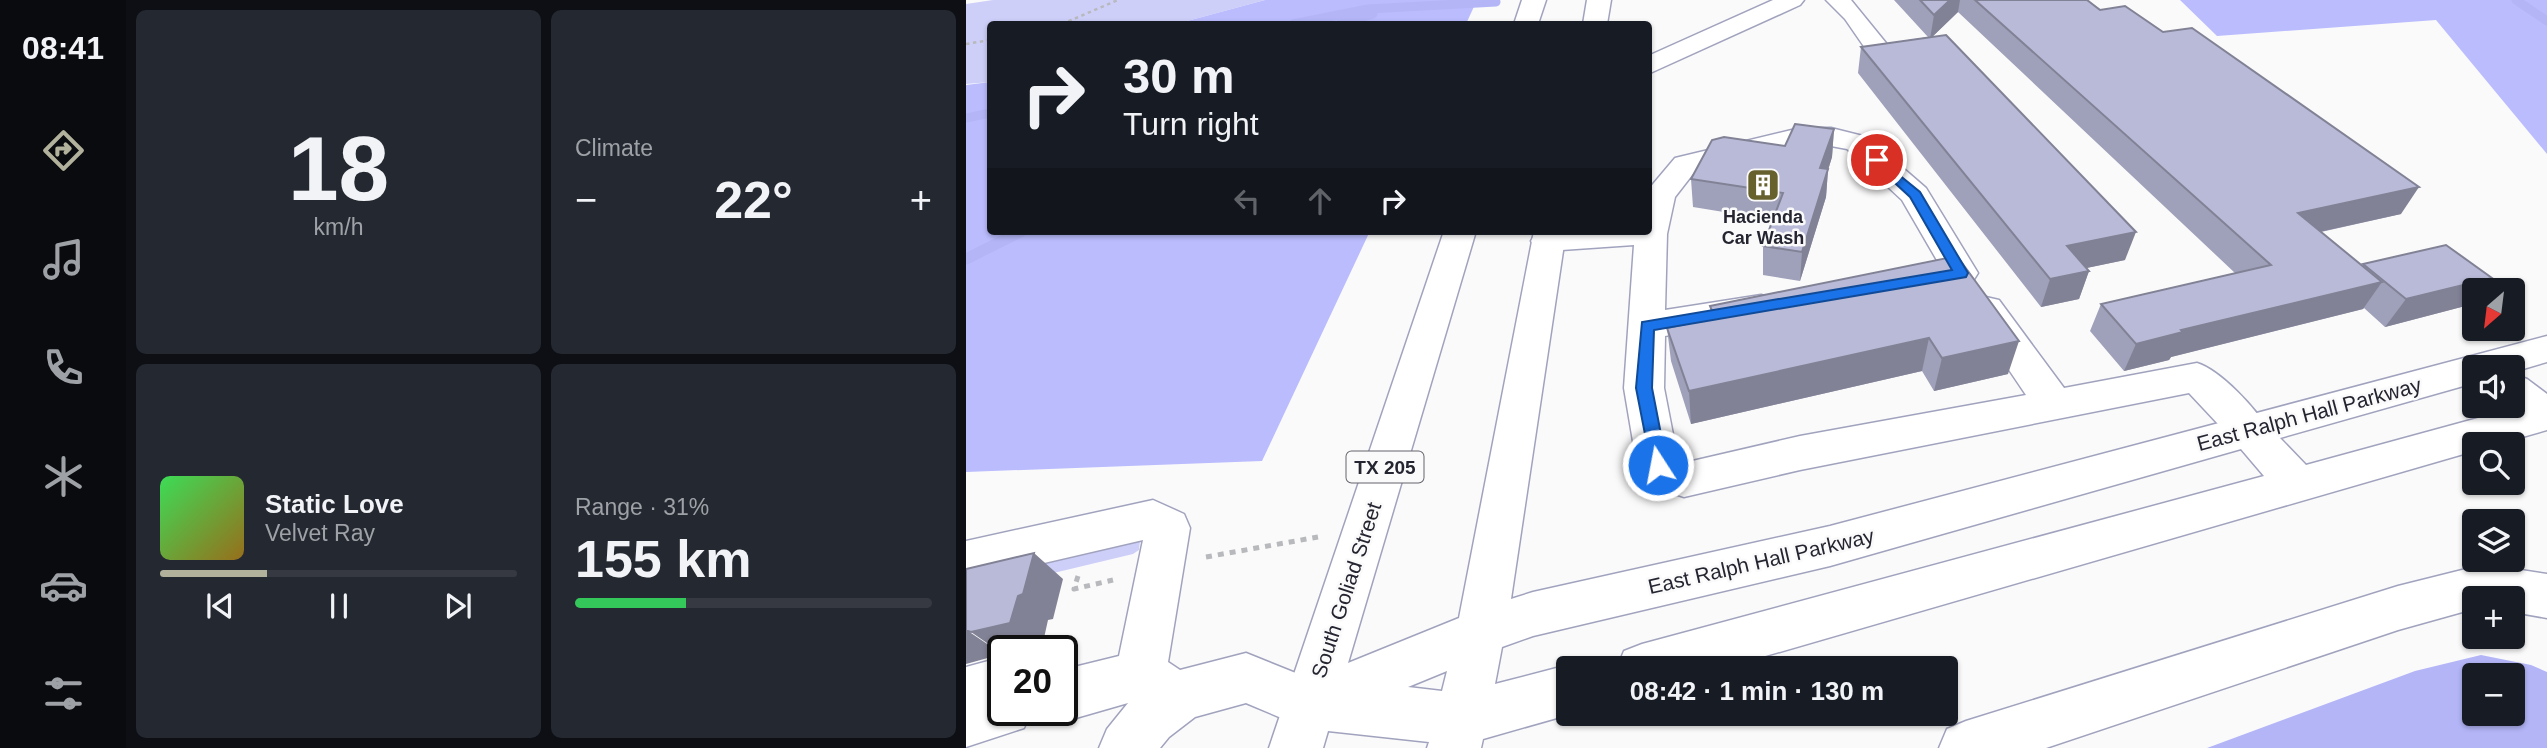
<!DOCTYPE html>
<meta charset="utf-8">
<style>
:root{--surface:#171b24;--page:#242831;--text:#f1f3f6;--muted:#9ea1a6;--line:#363941;--accent:#b2b19c}
body{margin:0;font-family:Helvetica,sans-serif;background:var(--page);color:var(--text);height:100vh;display:flex;flex-direction:column;font-size:26px;white-space:nowrap}
*{box-sizing:border-box;margin:0}
p{font-size:23px;color:var(--muted)}
.icon{flex:none;width:38px;height:38px;fill:none;stroke:currentColor;stroke-width:2;stroke-linecap:round;stroke-linejoin:round}
.map{position:relative;flex:1;overflow:hidden}
.drawer{display:flex;flex-direction:column;gap:10px;padding:10px;background:#0d0f14;width:840px}
.drawer>*{flex:none}
.guide{position:absolute;left:21px;top:21px;width:665px;height:214px;border-radius:7px;box-shadow:0 2px 5px #0004;background:#171b24;color:var(--text);overflow:hidden}
.needle{width:46px;rotate:208deg}
.fabs{position:absolute;left:1496px;top:278px;display:grid;gap:14px}
.fabs a{display:grid;place-items:center;width:63px;height:63px;border-radius:7px;background:var(--surface);box-shadow:0 2px 5px #0004;font-size:35px}
.speed{position:absolute;left:21px;top:635px;display:flex;gap:14px;font-size:35px;font-weight:700;text-align:center}
.speed>*{display:grid;place-content:center;width:91px;height:91px;border-radius:50%;background:var(--surface);box-shadow:0 2px 5px #0004;line-height:1}
.speed .limit{border:4px solid #111;border-radius:10px;background:#fff;color:#111}
.pin{position:absolute;display:grid;place-items:center;width:60px;height:60px;color:#fff;margin:-30px;border:4px solid #fff;border-radius:50%;box-shadow:0 2px 7px #0007}
.me{position:absolute;width:77px;margin:-38px;rotate:349deg;stroke-linejoin:round;filter:drop-shadow(0 0 5px #0008)}
.turn{display:flex;align-items:center;gap:24px;height:147px;padding:0 21px;font-size:32px}
.turn .icon{width:91px;height:91px;stroke-width:2.5}
.turn b{display:block;font-size:49px;line-height:60px}
.lanes{display:flex;align-items:center;height:66px;padding:0 21px;background:#0003;justify-content:center;gap:35px;direction:ltr}
.lanes .off{opacity:.35}
.big{font-size:52px;font-weight:700;line-height:1.1}
.drawer .widget{flex:1;display:flex;flex-direction:column;justify-content:center;gap:10px;min-width:0;padding:0 24px;border-radius:10px;background:var(--page)}
.drawer .dial{align-items:center;gap:0}
.dial b{font-size:91px;line-height:1}
.song{display:flex;align-items:center;gap:21px}
.cover{width:84px;height:84px;border-radius:10px;background:linear-gradient(135deg,hsl(130 70% 55%),hsl(40 70% 35%))}
.played{height:7px;border-radius:4px;background:linear-gradient(90deg,var(--accent) 30%,var(--line) 30%)}
.keys{display:flex;justify-content:space-around;direction:ltr}
.heat{display:flex;justify-content:space-between;align-items:center;font-size:38px;direction:ltr}
.charge{height:10px;border-radius:5px;background:linear-gradient(90deg,#34c759 31%,var(--line) 0)}
.drawer .tiles{flex:1;display:grid;gap:10px;grid-template-columns:repeat(2,1fr)}
.trip{position:absolute;left:590px;top:656px;width:402px;height:70px;border-radius:7px;background:var(--surface);box-shadow:0 2px 5px #0004;font-weight:700;line-height:70px;text-align:center}
main{display:flex;flex:1;min-height:0}
.tab-bar{display:flex;flex-direction:column;width:126px;justify-content:space-around;align-items:center;background:#090b0e;color:var(--muted)}
.tab-bar .icon{width:49px;height:49px}
.tab-bar .selected{color:var(--accent)}
.tab-bar b{font-size:32px;color:var(--text)}
.map>svg:first-child{display:block}
.green{fill:#cecff9}
.forest{fill:#babcfe}
.water{fill:#b3b5f7;fill-rule:evenodd}
.lines{fill:none;stroke-linecap:round;stroke-linejoin:round}
.stream-far1{stroke:#b3b5f7;stroke-width:9}
.stream{stroke:#b3b5f7;stroke-width:11}
.minor-casing{stroke:#a1a3be;stroke-width:3}
.major-casing{stroke:#a1a3be;stroke-width:3}
.path-far1{stroke:#b8b9bc;stroke-width:2.5;stroke-dasharray:3.5 3.5;stroke-linecap:butt}
.path{stroke:#b8b9bc;stroke-width:5;stroke-dasharray:6 6;stroke-linecap:butt}
.minor{fill:#fff;fill-rule:evenodd}
.major{fill:#fff;fill-rule:evenodd}
.wall{fill:#9fa0b9}
.shaded-wall{fill:#828296}
.building{fill:#b9bad7;stroke:#828296;stroke-width:2}
.route{fill:#1a73e8;stroke:#114b97;stroke-width:2}
.labels{text-anchor:middle;dominant-baseline:central;stroke-width:5;stroke-linejoin:round;paint-order:stroke}
.far-poi-label{font-size:18px;font-weight:bold;fill:#242530;stroke:#fafafa}
.shield{fill:#fafafa;stroke:#64656d;stroke-width:2}
.shield-label{font-size:19px;font-weight:bold;fill:#242530}
.street-label{font-size:21px;fill:#242530;stroke:#fafafa}
</style>
<main>
<nav class="tab-bar">
<b>08:41</b>
<svg class="icon selected" aria-label="directions" viewBox="0 0 24 24"><path d="M12 3l9 9-9 9-9-9zM9 14v-3h6M13 9l2 2-2 2"/></svg>
<svg class="icon" aria-label="music" viewBox="0 0 24 24"><path d="M9 18V5l10-2v13"/><circle cx="6" cy="18" r="3"/><circle cx="16" cy="16" r="3"/></svg>
<svg class="icon" aria-label="phone" viewBox="0 0 24 24"><path d="M5 4h4l2 5-3 2q2 4 5 5l2-3 5 2v4C11 20 4 13 5 4z"/></svg>
<svg class="icon" aria-label="climate" viewBox="0 0 24 24"><path d="M12 3v18M4 7l16 10M4 17L20 7"/></svg>
<svg class="icon" aria-label="car" viewBox="0 0 24 24"><path d="M5 17H2v-5l4-1 3-4h7l3 4 3 1v5h-3M9 17h6M6 11h13"/><circle cx="7" cy="17" r="2"/><circle cx="17" cy="17" r="2"/></svg>
<svg class="icon" aria-label="filters" viewBox="0 0 24 24"><path d="M4 7h16M4 17h16"/><circle cx="9" cy="7" r="2"/><circle cx="15" cy="17" r="2"/></svg>
</nav>
<section class="drawer">
<div class="tiles">
<div class="widget dial"><b>18</b><p>km/h</p></div>
<div class="widget"><p>Climate</p>
<div class="heat"><a>−</a><b class="big">22°</b><a>+</a></div>
</div>
<div class="widget">
<div class="song"><i class="cover"></i><div><b>Static Love</b><p>Velvet Ray</p></div></div>
<div class="played"></div>
<div class="keys"><svg class="icon" aria-label="previous" viewBox="0 0 24 24"><path d="M18 5L8 12l10 7zM5 5v14"/></svg><svg class="icon" aria-label="pause" viewBox="0 0 24 24"><path d="M8 5v14M16 5v14"/></svg><svg class="icon" aria-label="next" viewBox="0 0 24 24"><path d="M6 5l10 7-10 7zM19 5v14"/></svg></div>
</div>
<div class="widget"><p>Range · 31%</p><b class="big">155 km</b><div class="charge"></div></div>
</div>
</section>
<div class="map">
<svg width="1581" height="748" viewBox="0 0 1581 748">
<rect width="100%" height="100%" fill="#fafafa"/>
<!-- green -->
<g class="green">
<polygon points="27,0 299,0 210,24 24,24 24,82 0,84 0,4"/>
<polygon points="167,537 174,541 173,550 167,554 8,592 32,565"/>
</g>
<!-- forest -->
<g class="forest">
<polygon points="299,0 511,0 500,24 210,24"/>
<polygon points="1214,0 1581,0 1581,154 1470,20 1251,36"/>
<polygon points="24,82 24,231 404,231 296,461 0,472 0,85"/>
</g>
<!-- water -->
<path class="water" d="M 1515,655 L 1565,665 L 1581,672 L 1581,748 L 1241,748 L 1449,671 ZM 1508,676 L 1547,676 L 1547,714 L 1508,714 Z"/>
<g class="lines">
<!-- stream-far1 -->
<g class="stream-far1">
<polyline points="1550,0 1581,21"/>
<polyline points="327,24 402,9 530,2"/>
<polyline points="374,24 407,14"/>
<polyline points="0,118 24,113"/>
</g>
<!-- stream -->
<polyline class="stream" points="0,259 56,231"/>
<defs>
<g id="minor">
<polygon points="807,0 838,0 834,5 682,74 682,56"/>
<polygon points="860,0 885,0 920,43 917,48 908,50 899,48 879,19"/>
<path d="M 834,128 L 865,128 L 901,137 L 960,188 L 1012,273 L 1007,281 L 995,284 L 983,281 L 936,200 L 881,149 L 865,146 L 834,146 L 730,170 L 709,197 L 701,234 L 699,310 L 795,295 L 808,298 L 813,307 L 808,316 L 795,319 L 699,336 L 698,388 L 711,455 L 722,462 L 834,436 L 1060,395 L 1002,309 L 1007,300 L 1020,297 L 1033,300 L 1098,388 L 1231,363 C 1254,370 1291,409 1302,430 L 1296,441 L 1282,446 L 1268,441 L 1223,393 L 834,470 L 718,497 L 703,492 L 677,477 L 671,465 L 658,388 L 668,245 L 581,251 L 569,248 L 565,241 L 569,234 L 580,231 L 682,231 L 682,190 L 709,158 Z"/>
<polygon points="187,500 218,514 224,528 202,662 214,670 280,653 362,686 370,704 362,722 344,730 280,703 229,717 203,737 194,748 133,748 141,729 162,703 96,722 78,714 76,710 96,710 96,670 153,656 177,540 0,581 0,541"/>
<polygon points="1500,569 1555,570 1581,574 1581,618 1547,612 1547,598 1508,598 1508,612 1500,611 1432,630 1080,748 973,748 981,729 1000,721 1432,586"/>
<polygon points="37,657 37,710 65,710 58,728 0,747 0,667"/>
</g>
<g id="major">
<polygon points="556,0 580,0 572,24 548,24"/>
<polygon points="621,0 645,0 641,24 617,24"/>
<path d="M 478,231 L 510,231 L 382,663 L 493,618 L 568,231 L 600,231 L 545,599 L 567,592 L 864,526 L 1581,336 L 1581,362 L 1547,372 L 1547,368 L 1508,368 L 1508,383 L 1314,438 L 1340,465 L 1545,409 L 1541,406 L 1547,406 L 1547,374 L 1561,379 L 1581,394 L 1581,430 L 1532,444 L 1508,444 L 1508,451 L 758,668 L 651,668 L 658,651 L 676,644 L 1298,476 L 1275,449 L 864,566 L 567,636 L 536,647 L 529,684 L 602,665 L 611,668 L 602,668 L 602,714 L 605,714 L 517,739 L 515,748 L 461,748 L 463,742 L 362,731 L 357,748 L 303,748 ZM 481,671 L 476,691 L 442,687 Z"/>
</g>
</defs>
<!-- minor casing -->
<use href="#minor" class="minor-casing"/>
<!-- major casing -->
<use href="#major" class="major-casing"/>
<!-- path-far1 -->
<g class="path-far1">
<polyline points="96,24 152,0"/>
<polyline points="0,44 24,40"/>
</g>
<!-- path -->
<g class="path">
<polyline points="240,557 352,537"/>
<polyline points="112,576 108,589 147,580"/>
</g>
<!-- minor -->
<use href="#minor" class="minor"/>
<!-- major -->
<use href="#major" class="major"/>
</g>
<!-- wall -->
<g class="wall">
<polygon points="928,0 1121,0 1435,214 1355,232 1396,266 1397,264 1526,278 1516,290 1508,290 1508,299 1503,305 1419,327 1398,308 1397,309 1205,357 1203,360 1158,371 1124,331 1135,304 1269,273 992,12 967,36 1159,260 1120,268 1123,271 1113,299 1075,307 892,73 895,47 962,37"/>
<polygon points="868,129 866,157 862,170 860,197 834,281 797,275 797,246 807,220 727,207 725,179"/>
<polygon points="991,256 1042,374 968,391 956,371 725,424 705,361 701,328 745,319 744,306"/>
</g>
<!-- shaded-wall -->
<g class="shaded-wall">
<polygon points="984,0 994,0 992,12 964,39 968,15"/>
<polygon points="868,129 866,157 862,170 860,197 834,281 836,252 854,168"/>
<polygon points="1453,187 1435,214 1317,240 1332,213"/>
<polygon points="1170,232 1159,260 1092,274 1101,246"/>
<polygon points="1123,271 1113,299 1075,307 1084,279"/>
<polygon points="1526,278 1516,290 1508,290 1508,299 1503,305 1419,327 1440,299"/>
<polygon points="1416,282 1397,309 1205,357 1203,360 1158,371 1170,344 1215,330"/>
<polygon points="963,338 956,371 725,424 723,391"/>
<polygon points="1053,341 1042,374 968,391 976,358"/>
<polygon points="68,553 97,579 87,619 82,620 76,647 59,651 37,651 37,654 5,632 52,596"/>
<polygon points="0,631 2,631 36,654 0,664"/>
</g>
<!-- building -->
<g class="building">
<polygon points="954,0 984,0 968,15"/>
<polygon points="1009,0 1121,0 1134,10 1159,6 1197,32 1226,28 1453,187 1332,213 1416,282 1215,330 1217,332 1170,344 1135,304 1305,265"/>
<polygon points="980,35 1170,232 1101,246 1123,271 1084,279 895,47"/>
<polygon points="829,124 868,129 854,168 862,169 836,252 797,246 817,193 725,179 746,140 758,137 819,146"/>
<polygon points="1480,245 1526,278 1440,299 1397,264"/>
<polygon points="991,256 1053,341 976,358 963,338 723,391 701,328 749,318 744,306"/>
<polygon points="68,553 57,594 52,596 44,623 5,632 2,631 0,631 0,569"/>
</g>
<!-- route -->
<polygon class="route" points="911,157 954,192 1002,273 1000,277 688,330 686,388 701,465 698,470 686,470 670,388 676,322 986,270 944,197 904,160"/>
<!-- icons -->
<defs>
<symbol id="building-square" viewBox="-11 -11 22 22"><rect x="-9" y="-9" width="18" height="18" rx="4" fill="#66612d" stroke="#fafafa"/><path d="M-4-6H4V6H1V3H-1V6H-4ZM-2.5-4.3h1.7v1.8h-1.7ZM.8-4.3h1.7v1.8H.8ZM-2.5-1h1.7V.8h-1.7ZM.8-1h1.7V.8H.8Z" fill="#fff"/></symbol>
</defs>
<g fill-rule="evenodd">
<use href="#building-square" x="778" y="166" width="38" height="38"/>
</g>
<g class="labels">
<!-- far-poi labels -->
<g class="far-poi-label">
<text x="797" y="217">Hacienda<tspan x="797" dy="21">Car Wash</tspan></text>
</g>
<!-- shield labels -->
<rect class="shield" x="380.5" y="451.5" width="77" height="31" rx="5"/>
<g class="shield-label">
<text x="419" y="467">TX 205</text>
</g>
<!-- street labels -->
<g class="street-label">
<text transform="translate(1343 414) rotate(-15)">East Ralph Hall Parkway</text>
<text transform="translate(795 561) rotate(-13)">East Ralph Hall Parkway</text>
<text transform="translate(380 590) rotate(-72)">South Goliad Street</text>
</g>
</g>
</svg>
<div class="fabs">
<a><svg class="needle" viewBox="-14 -14 28 28"><path d="M0-13l5 13h-10z" fill="#e53935"/><path d="M0 13l5-13h-10z" fill="#9ea1a6"/></svg></a>
<a><svg class="icon" aria-label="sound" viewBox="0 0 24 24"><path d="M4 9h4l5-4v14l-5-4H4zM17 9q2 3 0 6"/></svg></a>
<a><svg class="icon" aria-label="search" viewBox="0 0 24 24"><circle cx="10" cy="10" r="6"/><path d="M15 15l6 6"/></svg></a>
<a><svg class="icon" aria-label="layers" viewBox="0 0 24 24"><path d="M12 4l9 5-9 5-9-5zM3 14l9 5 9-5"/></svg></a>
<a>+</a>
<a>−</a>
</div>
<div class="speed"><div class="limit">20</div></div>
<div class="pin" style="left:911px;top:160px;background:#d93025"><svg class="icon" aria-label="arrive" viewBox="0 0 24 24"><path d="M6 21V4h12l-3 4 3 4H6"/></svg></div>
<svg class="me" style="left:692px;top:465px" viewBox="-20 -20 40 40"><circle r="17" fill="#1a73e8" stroke="#fff" stroke-width="3"/><path d="M0-11L8 9 0 5-8 9z" fill="#fff"/></svg>
<div class="trip">08:42 · 1 min · 130 m</div>
<div class="guide">
<div class="turn"><svg class="icon" aria-label="right" viewBox="0 0 24 24"><path d="M7 20v-9h11M14 6l5 5-5 5"/></svg><div><b>30 m</b>Turn right</div></div>
<div class="lanes"><svg class="icon off" aria-label="left" viewBox="0 0 24 24"><path d="M17 20v-9H6M10 6l-5 5 5 5"/></svg><svg class="icon off" aria-label="ahead" viewBox="0 0 24 24"><path d="M12 20V5M6 11l6-6 6 6"/></svg><svg class="icon" aria-label="right" viewBox="0 0 24 24"><path d="M7 20v-9h11M14 6l5 5-5 5"/></svg></div>
</div>
</div>
</main>
